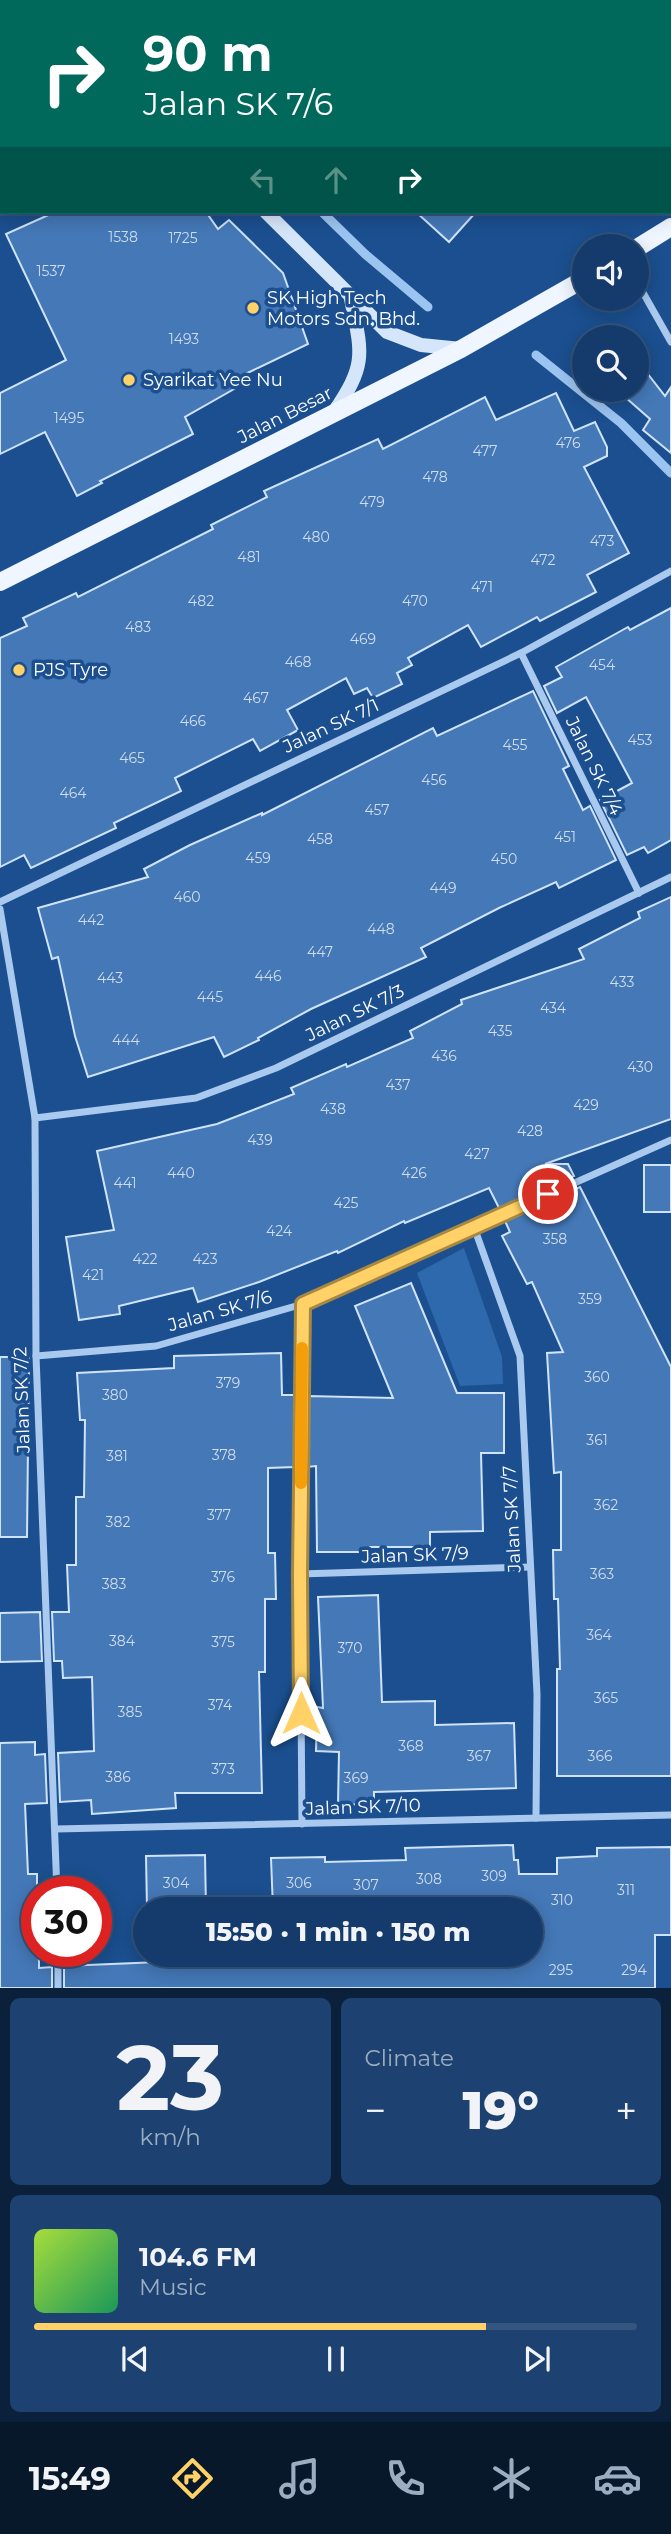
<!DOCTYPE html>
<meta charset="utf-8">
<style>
:root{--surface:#143b6b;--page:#1d4271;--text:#f1f3f6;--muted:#9dadc1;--line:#33557e;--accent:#ffd166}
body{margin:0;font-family:Montserrat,sans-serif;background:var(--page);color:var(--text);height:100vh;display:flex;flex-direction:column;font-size:26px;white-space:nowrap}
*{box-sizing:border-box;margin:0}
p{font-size:23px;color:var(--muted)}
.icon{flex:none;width:38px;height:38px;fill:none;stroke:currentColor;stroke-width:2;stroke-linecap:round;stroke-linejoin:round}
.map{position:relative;height:1988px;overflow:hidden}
.side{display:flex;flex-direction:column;gap:10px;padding:10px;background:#0b203b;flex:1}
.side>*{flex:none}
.banner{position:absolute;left:0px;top:0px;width:672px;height:214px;box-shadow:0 4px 18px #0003,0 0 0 2px var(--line);background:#00695c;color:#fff;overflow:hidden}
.controls{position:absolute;left:572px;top:234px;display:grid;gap:14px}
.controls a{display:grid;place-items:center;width:77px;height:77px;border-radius:50%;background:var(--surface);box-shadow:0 4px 18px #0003,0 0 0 2px var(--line);font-size:35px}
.speed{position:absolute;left:21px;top:1876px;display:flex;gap:14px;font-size:35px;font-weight:700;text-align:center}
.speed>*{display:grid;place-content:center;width:91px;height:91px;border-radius:50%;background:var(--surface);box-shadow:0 4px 18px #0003,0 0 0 2px var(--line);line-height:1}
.speed .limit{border:10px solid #d22;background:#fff;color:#111}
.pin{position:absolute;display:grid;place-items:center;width:60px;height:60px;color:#fff;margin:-30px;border:4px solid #fff;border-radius:50%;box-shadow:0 2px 7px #0007}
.me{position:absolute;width:77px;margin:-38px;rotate:0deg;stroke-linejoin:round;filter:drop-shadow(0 0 5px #0008)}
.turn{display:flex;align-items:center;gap:24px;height:147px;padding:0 28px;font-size:32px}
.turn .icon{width:91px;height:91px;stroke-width:2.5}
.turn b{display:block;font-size:49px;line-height:60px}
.lanes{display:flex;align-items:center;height:66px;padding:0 28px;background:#0003;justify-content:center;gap:35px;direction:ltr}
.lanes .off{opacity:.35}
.big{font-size:52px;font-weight:800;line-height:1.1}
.side .tile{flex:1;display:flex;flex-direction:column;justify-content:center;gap:10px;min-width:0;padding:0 24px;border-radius:10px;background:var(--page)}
.side .dial{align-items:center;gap:0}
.dial b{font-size:91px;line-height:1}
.song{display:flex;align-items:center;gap:21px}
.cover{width:84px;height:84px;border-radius:10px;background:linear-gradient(135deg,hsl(80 70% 55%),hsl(150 70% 35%))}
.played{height:7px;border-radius:4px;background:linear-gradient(90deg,var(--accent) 75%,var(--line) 75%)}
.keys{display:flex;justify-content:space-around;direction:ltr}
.heat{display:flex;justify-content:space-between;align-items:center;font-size:38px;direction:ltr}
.side .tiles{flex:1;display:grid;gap:10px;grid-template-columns:1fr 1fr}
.tile:last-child{grid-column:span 2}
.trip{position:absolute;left:133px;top:1897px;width:410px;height:70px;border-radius:35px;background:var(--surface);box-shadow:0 4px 18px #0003,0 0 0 2px var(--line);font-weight:800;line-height:70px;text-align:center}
.menu{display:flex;height:112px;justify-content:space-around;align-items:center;background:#08182b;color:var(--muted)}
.menu .icon{width:49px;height:49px}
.menu .current{color:var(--accent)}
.menu b{font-size:32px;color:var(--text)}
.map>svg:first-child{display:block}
.green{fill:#2e69ad}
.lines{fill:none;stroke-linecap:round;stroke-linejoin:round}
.stream{stroke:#9cc4f0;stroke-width:9}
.building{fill:#4478b7;stroke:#cfe3fa;stroke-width:2}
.minor{stroke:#a9c9ee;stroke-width:7}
.secondary{stroke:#d6e6fa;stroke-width:14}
.primary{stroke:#f0f6ff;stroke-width:18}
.route-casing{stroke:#a68842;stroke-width:18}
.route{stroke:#ffd166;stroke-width:12}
.slow{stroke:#f59e0b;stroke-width:12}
.poi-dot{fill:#ffd166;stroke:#1b4f8f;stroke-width:2.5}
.labels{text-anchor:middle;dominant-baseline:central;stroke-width:7;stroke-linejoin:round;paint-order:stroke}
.number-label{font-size:14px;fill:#d0dded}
.poi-label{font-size:18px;fill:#fff;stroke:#1b4f8f;text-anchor:start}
.street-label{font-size:18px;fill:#fff;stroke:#1b4f8f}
</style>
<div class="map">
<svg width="671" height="1988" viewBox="0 0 671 1988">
<rect width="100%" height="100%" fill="#1b4f8f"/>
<!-- green -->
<polygon class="green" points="464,1248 502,1357 503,1384 460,1386 417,1273"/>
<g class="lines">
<!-- stream -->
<g class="stream">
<polyline points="121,0 122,2"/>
<polyline points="322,212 365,254 428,307"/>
<polyline points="536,355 621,423 671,473"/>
</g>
</g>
<!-- building -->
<g class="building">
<polygon points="55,212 206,212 218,229 229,220 283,273 308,344 239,377 243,384 185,417 193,434 100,481 102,483 77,496 45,432 0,454 0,393 66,360 6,234"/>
<polygon points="416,212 476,212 449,242"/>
<polygon points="637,360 665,396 671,387 671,453 643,430 650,419 617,390 637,390"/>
<polygon points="556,393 574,431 595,422 607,447 607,456 584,467 629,553 587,575 596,592 540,621 537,617 481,647 468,625 408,658 412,665 397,673 402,684 373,698 367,688 354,694 346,678 287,710 298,730 260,751 253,739 175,778 181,791 114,823 116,828 31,868 24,855 0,867 0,638 27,626 23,618 76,593 78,597 213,529 211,525 267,497 264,491 378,439 383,449 485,397 496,420"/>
<polygon points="671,608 671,840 648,853 644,847 627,855 600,800 632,783 586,697 557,713 544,686 562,677 556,667 628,627 630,630"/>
<polygon points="533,691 569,766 563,769 583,810 590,806 616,860 559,888 556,882 499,908 421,948 426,957 311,1009 258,1038 259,1040 224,1057 214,1037 88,1077 75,1036 58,957 52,959 38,908 148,877 144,869 190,845 262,813 262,815 433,728 437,736"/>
<polygon points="671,897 671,1119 545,1164 568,1164 574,1176 500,1210 489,1188 405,1223 404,1221 338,1253 337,1251 259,1282 198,1302 193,1288 119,1306 120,1314 79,1320 66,1237 114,1230 97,1151 217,1124 294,1094 291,1088 346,1064 347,1067 413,1038 410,1031 462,1004 461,1000 584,959 579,949 640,918 638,912"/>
<rect x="644" y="1165" width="27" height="47"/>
<polygon points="580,1187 671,1367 671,1776 557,1776 557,1669 560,1669 558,1599 554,1599 553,1550 561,1550 561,1472 554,1473 547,1353 563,1352 532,1282 527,1284 502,1236 510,1232 505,1221"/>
<polygon points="411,1283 457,1393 504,1393 504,1453 481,1453 483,1531 430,1532 430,1547 370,1547 370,1552 317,1552 316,1466 307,1467 308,1396 393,1398 355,1306"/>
<polygon points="281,1353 282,1395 296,1395 295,1467 268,1468 268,1553 275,1553 276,1599 265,1599 265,1672 259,1672 262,1793 175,1793 176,1808 92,1814 91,1800 60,1802 58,1753 94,1751 92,1677 63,1678 62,1661 54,1661 52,1612 69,1612 67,1565 76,1565 76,1497 84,1497 85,1420 80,1420 77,1373 174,1368 174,1356"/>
<polygon points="0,1357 29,1357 27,1537 0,1537"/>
<polygon points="378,1595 382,1702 435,1701 435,1725 514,1723 516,1788 374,1792 374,1805 338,1804 339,1752 316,1751 317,1707 323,1708 318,1597"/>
<polygon points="40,1612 42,1661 0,1662 0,1613"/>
<polygon points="35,1742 35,1755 45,1754 47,1803 25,1804 28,1874 37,1874 37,1951 39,1951 39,1968 52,1967 52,1988 0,1988 0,1743"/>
<polygon points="513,1845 514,1860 518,1860 519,1874 557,1874 557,1858 597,1856 597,1848 671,1847 671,1935 655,1935 655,1988 64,1988 64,1966 324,1955 324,1960 405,1955 457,1955 457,1957 534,1956 533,1909 273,1909 271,1858 325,1857 325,1862 406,1860 405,1848"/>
<polygon points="205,1855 206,1909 147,1909 146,1856"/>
</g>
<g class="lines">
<!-- minor -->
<g class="minor">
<polyline points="0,208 2,207"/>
<polyline points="637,282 671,342"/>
<polyline points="521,653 639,893"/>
<polyline points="0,902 521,653 671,571"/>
<polyline points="0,909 35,1118 36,1356 57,1892"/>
<polyline points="35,1118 196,1098 276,1068 671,877"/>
<polyline points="474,1227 520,1356 537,1694 536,1818"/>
<polyline points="36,1356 156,1346 303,1304 671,1140"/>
<polyline points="300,1574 530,1567"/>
<polyline points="302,1824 300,1574 303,1304"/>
<polyline points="56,1829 671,1815"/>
<polyline points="58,1951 58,1988"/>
</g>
<!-- secondary -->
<g class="secondary">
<polyline points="57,0 58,2"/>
<polyline points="266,212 387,332 421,345 461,349"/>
<path d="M 334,412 C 367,364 362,354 351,299"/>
</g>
<!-- primary -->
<g class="primary">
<polyline points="637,248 671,227"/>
<polyline points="0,582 461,349 584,279"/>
</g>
</g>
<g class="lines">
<defs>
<polyline id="route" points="301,1713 300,1574 303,1304 548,1194"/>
</defs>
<!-- route casing -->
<use href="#route" class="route-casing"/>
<!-- route -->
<use href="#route" class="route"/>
<!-- slow -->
<polyline class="slow" points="301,1483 302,1348"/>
</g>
<!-- markers -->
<g class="poi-dot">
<circle cx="253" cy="308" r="7"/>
<circle cx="129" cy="380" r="7"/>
<circle cx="19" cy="670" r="7"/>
</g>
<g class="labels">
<!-- number labels -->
<g class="number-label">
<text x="123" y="237">1538</text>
<text x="183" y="238">1725</text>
<text x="51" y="271">1537</text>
<text x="184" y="339">1493</text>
<text x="69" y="418">1495</text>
<text x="568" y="443">476</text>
<text x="485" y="451">477</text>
<text x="435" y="477">478</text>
<text x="372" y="502">479</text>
<text x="316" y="537">480</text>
<text x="602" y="541">473</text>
<text x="249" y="557">481</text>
<text x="543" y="560">472</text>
<text x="482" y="587">471</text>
<text x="201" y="601">482</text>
<text x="415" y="601">470</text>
<text x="138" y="627">483</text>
<text x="363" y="639">469</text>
<text x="298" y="662">468</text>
<text x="602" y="665">454</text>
<text x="256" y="698">467</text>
<text x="193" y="721">466</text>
<text x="640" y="740">453</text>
<text x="515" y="745">455</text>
<text x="132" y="758">465</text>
<text x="434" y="780">456</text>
<text x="73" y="793">464</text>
<text x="377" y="810">457</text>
<text x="565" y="837">451</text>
<text x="320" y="839">458</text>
<text x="258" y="858">459</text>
<text x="504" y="859">450</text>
<text x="443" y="888">449</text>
<text x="187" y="897">460</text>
<text x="91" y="920">442</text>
<text x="381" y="929">448</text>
<text x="320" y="952">447</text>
<text x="268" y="976">446</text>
<text x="110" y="978">443</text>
<text x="622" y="982">433</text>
<text x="210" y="997">445</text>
<text x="553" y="1008">434</text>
<text x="500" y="1031">435</text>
<text x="126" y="1040">444</text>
<text x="444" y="1056">436</text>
<text x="640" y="1067">430</text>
<text x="398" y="1085">437</text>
<text x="586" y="1105">429</text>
<text x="333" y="1109">438</text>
<text x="530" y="1131">428</text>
<text x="260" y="1140">439</text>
<text x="477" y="1154">427</text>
<text x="181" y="1173">440</text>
<text x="414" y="1173">426</text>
<text x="125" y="1183">441</text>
<text x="346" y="1203">425</text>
<text x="279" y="1231">424</text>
<text x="555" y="1239">358</text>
<text x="145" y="1259">422</text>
<text x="205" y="1259">423</text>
<text x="93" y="1275">421</text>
<text x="590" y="1299">359</text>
<text x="597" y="1377">360</text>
<text x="228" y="1383">379</text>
<text x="115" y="1395">380</text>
<text x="597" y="1440">361</text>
<text x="224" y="1455">378</text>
<text x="117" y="1456">381</text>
<text x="606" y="1505">362</text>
<text x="219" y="1515">377</text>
<text x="118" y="1522">382</text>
<text x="602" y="1574">363</text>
<text x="223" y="1577">376</text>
<text x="114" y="1584">383</text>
<text x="599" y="1635">364</text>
<text x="122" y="1641">384</text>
<text x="223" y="1642">375</text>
<text x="350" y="1648">370</text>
<text x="606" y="1698">365</text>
<text x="220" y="1705">374</text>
<text x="130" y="1712">385</text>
<text x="411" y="1746">368</text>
<text x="479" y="1756">367</text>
<text x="600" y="1756">366</text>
<text x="223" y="1769">373</text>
<text x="118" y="1777">386</text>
<text x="356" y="1778">369</text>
<text x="494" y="1876">309</text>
<text x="429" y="1879">308</text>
<text x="176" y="1883">304</text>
<text x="299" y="1883">306</text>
<text x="366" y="1885">307</text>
<text x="626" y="1890">311</text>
<text x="562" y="1900">310</text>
<text x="561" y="1970">295</text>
<text x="634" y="1970">294</text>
</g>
<!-- poi labels -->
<g class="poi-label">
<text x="267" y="298">SK High Tech<tspan x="267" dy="21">Motors Sdn. Bhd.</tspan></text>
<text x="143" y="380">Syarikat Yee Nu</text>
<text x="33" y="670">PJS Tyre</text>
</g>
<!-- street labels -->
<g class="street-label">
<text transform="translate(285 415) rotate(-27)">Jalan Besar</text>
<text transform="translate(331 726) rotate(-25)">Jalan SK 7/1</text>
<text transform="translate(594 766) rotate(64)">Jalan SK 7/4</text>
<text transform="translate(355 1013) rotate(-26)">Jalan SK 7/3</text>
<text transform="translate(220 1311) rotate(-16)">Jalan SK 7/6</text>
<text transform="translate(22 1400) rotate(-92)">Jalan SK 7/2</text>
<text transform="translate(512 1519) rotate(-93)">Jalan SK 7/7</text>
<text transform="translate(415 1555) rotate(-2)">Jalan SK 7/9</text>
<text transform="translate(363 1807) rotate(-2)">Jalan SK 7/10</text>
</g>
</g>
</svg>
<div class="controls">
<a><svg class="icon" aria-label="sound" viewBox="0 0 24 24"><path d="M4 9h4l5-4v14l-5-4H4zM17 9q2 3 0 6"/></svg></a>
<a><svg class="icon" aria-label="search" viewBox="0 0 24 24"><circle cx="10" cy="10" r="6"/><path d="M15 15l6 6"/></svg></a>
</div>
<div class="speed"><div class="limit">30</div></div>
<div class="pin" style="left:548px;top:1194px;background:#d93025"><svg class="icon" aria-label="arrive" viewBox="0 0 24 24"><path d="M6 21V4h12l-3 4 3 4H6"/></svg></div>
<svg class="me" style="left:301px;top:1713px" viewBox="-20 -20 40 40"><path d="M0-17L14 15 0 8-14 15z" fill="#ffd166" stroke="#fff" stroke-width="4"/></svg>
<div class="trip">15:50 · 1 min · 150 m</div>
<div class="banner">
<div class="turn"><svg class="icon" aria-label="right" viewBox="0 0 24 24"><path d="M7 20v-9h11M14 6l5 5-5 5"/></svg><div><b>90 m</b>Jalan SK 7/6</div></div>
<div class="lanes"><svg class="icon off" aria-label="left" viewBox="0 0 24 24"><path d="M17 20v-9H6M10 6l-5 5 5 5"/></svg><svg class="icon off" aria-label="ahead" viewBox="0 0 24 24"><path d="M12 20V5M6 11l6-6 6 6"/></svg><svg class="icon" aria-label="right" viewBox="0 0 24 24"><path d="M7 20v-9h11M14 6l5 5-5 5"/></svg></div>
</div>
</div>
<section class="side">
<div class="tiles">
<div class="tile dial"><b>23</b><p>km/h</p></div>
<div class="tile"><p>Climate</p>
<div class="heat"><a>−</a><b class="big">19°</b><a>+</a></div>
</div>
<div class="tile">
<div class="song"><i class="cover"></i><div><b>104.6 FM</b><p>Music</p></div></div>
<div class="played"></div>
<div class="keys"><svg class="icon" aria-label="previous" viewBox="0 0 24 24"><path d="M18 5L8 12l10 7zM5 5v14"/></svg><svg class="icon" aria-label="pause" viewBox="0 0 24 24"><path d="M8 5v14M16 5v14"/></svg><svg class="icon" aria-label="next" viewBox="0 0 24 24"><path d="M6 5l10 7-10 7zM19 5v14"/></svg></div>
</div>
</div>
</section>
<nav class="menu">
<b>15:49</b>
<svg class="icon current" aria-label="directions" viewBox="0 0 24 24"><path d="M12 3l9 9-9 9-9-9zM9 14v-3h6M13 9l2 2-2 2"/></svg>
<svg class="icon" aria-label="music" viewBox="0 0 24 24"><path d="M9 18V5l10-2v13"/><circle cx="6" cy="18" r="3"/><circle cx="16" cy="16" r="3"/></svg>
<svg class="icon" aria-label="phone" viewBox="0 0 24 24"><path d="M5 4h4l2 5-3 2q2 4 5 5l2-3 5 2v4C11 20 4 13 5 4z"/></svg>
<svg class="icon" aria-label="climate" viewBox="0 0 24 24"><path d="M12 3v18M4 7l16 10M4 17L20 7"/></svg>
<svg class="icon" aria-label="car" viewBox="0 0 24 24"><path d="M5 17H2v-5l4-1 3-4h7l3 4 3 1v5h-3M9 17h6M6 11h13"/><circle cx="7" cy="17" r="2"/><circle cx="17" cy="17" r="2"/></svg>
</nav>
